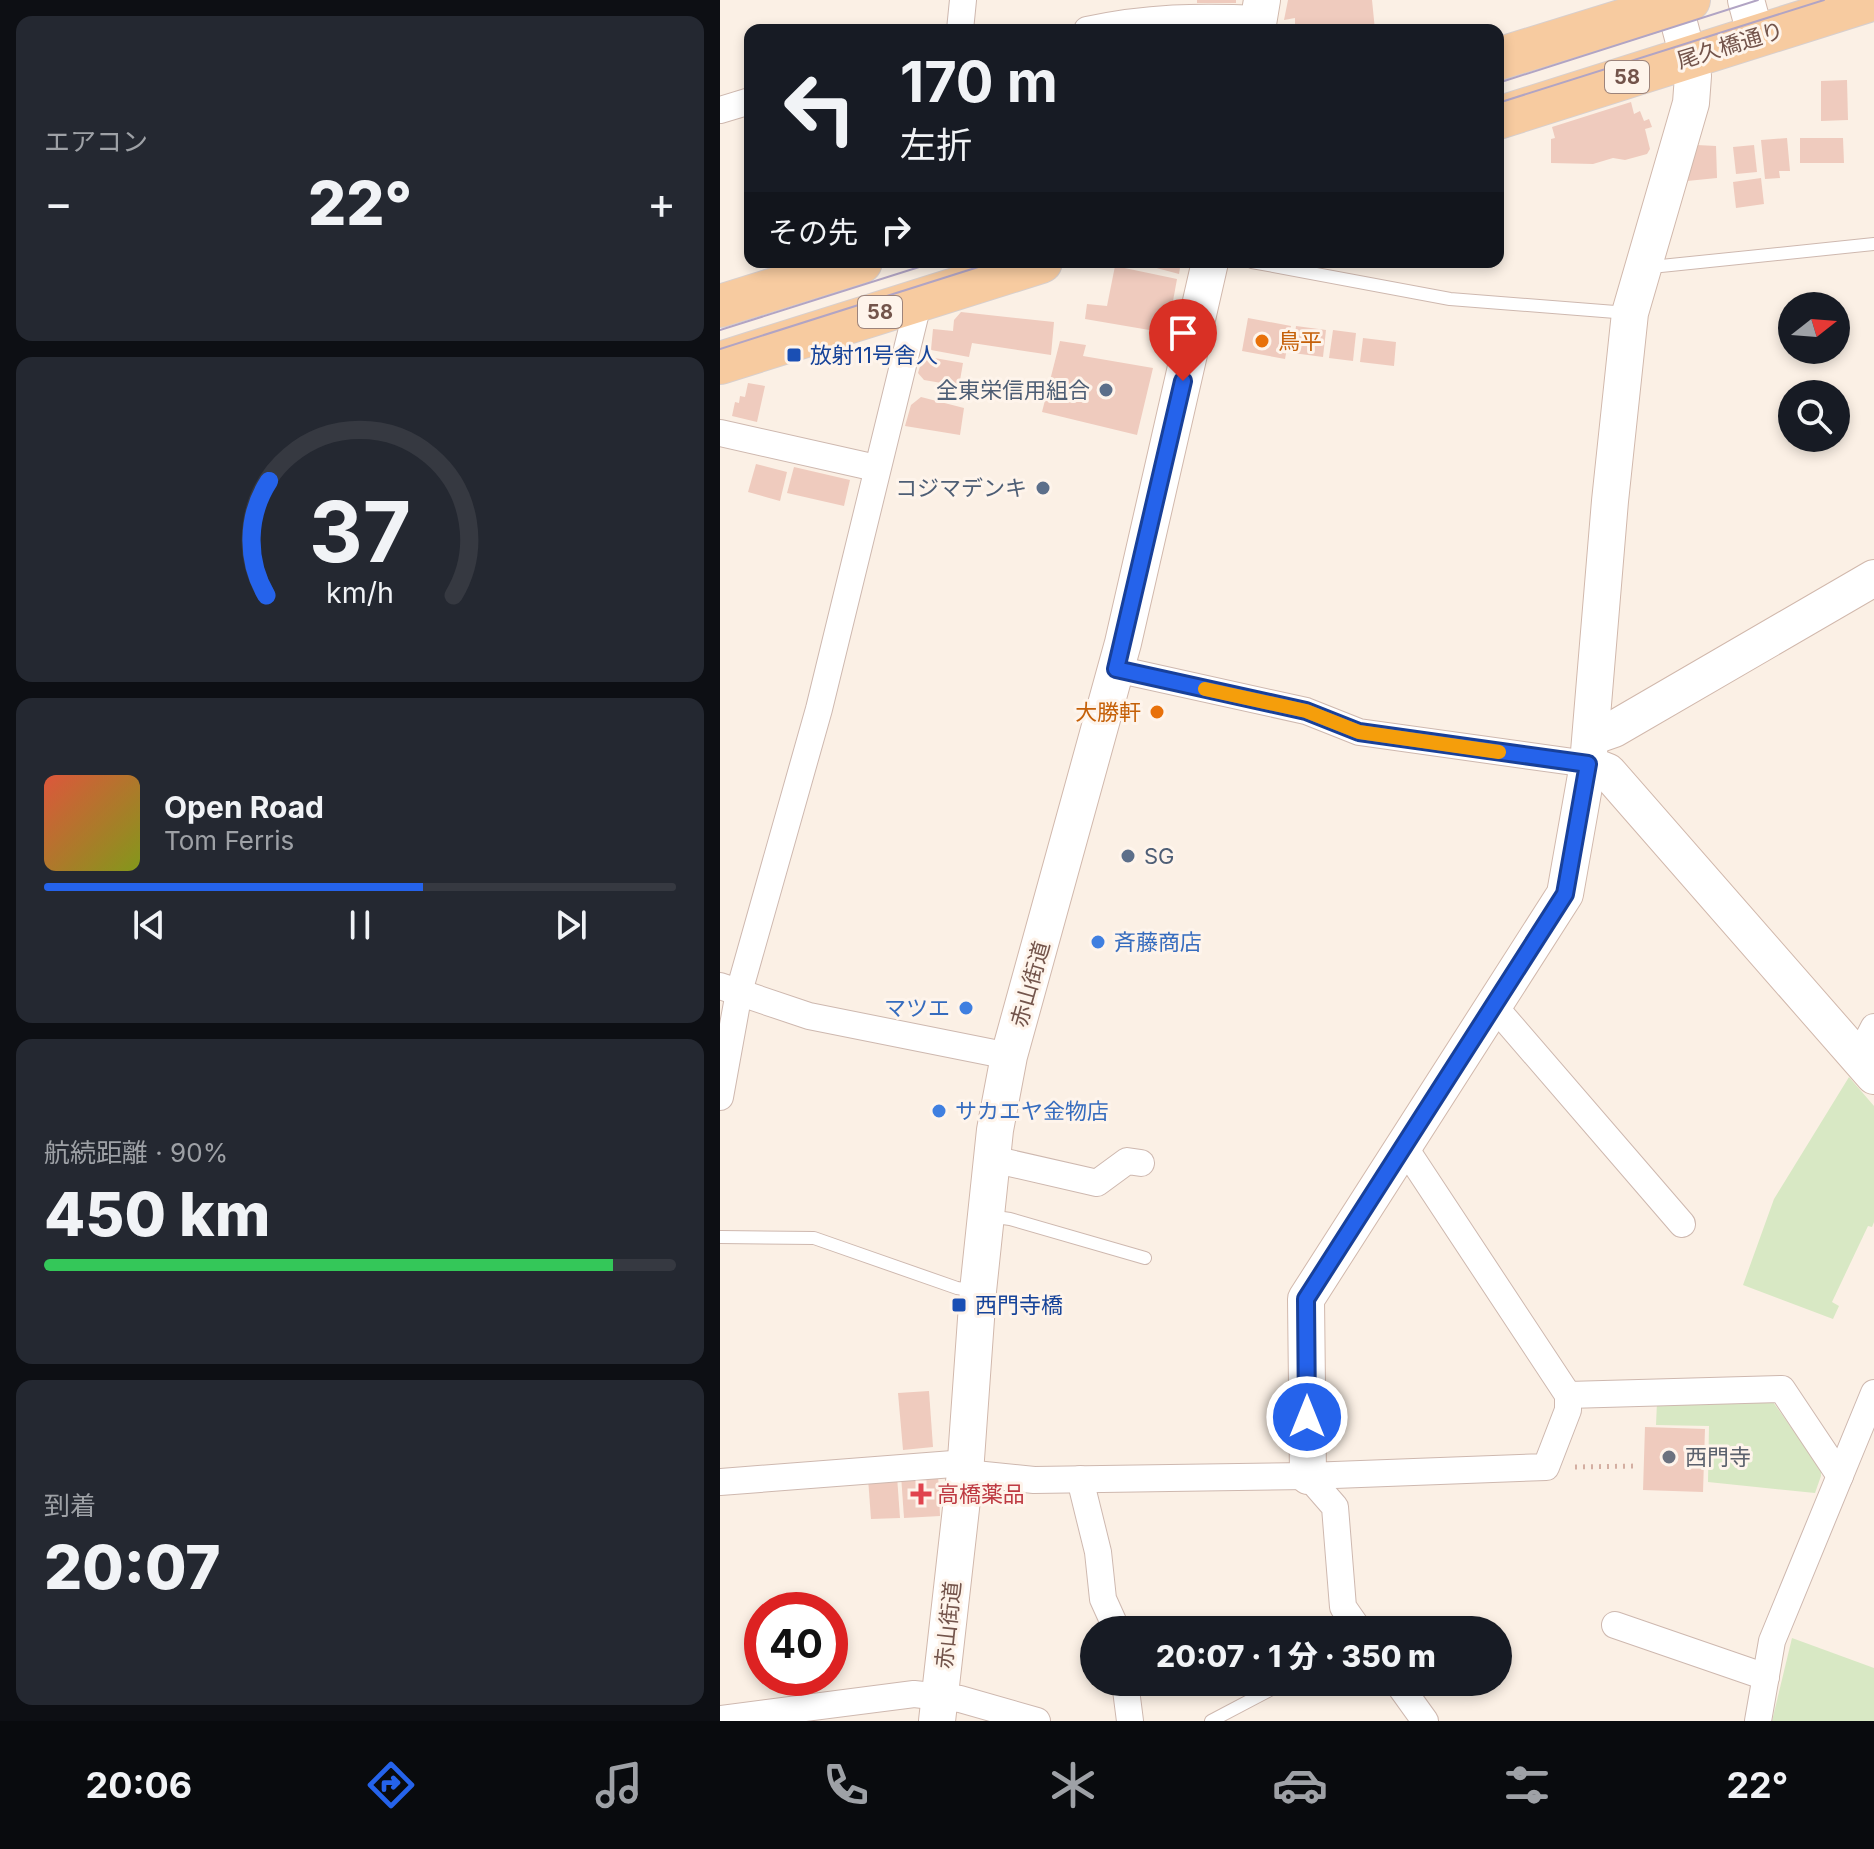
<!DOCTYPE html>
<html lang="ja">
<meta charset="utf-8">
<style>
:root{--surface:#171b24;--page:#242831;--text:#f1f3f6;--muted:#9ea1a6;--line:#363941;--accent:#2563eb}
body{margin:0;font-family:Inter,"Noto Sans JP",sans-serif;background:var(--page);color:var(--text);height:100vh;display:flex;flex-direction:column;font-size:30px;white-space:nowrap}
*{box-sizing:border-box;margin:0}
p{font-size:26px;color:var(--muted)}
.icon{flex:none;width:44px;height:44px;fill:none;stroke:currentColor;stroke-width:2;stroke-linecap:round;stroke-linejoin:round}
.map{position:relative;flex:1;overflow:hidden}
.sheet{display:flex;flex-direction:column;gap:16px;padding:16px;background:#0d0f14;width:720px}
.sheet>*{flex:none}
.banner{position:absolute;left:24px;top:24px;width:760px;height:244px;border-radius:16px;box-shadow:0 4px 12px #0003;background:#171b24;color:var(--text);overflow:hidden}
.needle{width:52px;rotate:73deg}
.tools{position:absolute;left:1058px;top:292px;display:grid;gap:16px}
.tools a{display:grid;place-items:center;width:72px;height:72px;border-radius:50%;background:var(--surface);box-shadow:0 4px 12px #0003;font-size:40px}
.speed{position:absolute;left:24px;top:1592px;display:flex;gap:16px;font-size:40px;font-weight:700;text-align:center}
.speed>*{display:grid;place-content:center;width:104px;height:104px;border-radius:50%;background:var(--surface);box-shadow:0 4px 12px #0003;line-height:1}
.speed .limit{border:12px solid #d22;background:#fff;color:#111}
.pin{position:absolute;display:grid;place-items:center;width:68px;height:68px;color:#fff;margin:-82px -34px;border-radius:50% 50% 50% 0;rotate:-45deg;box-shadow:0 0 8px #0007}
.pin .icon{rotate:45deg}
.me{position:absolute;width:88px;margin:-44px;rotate:0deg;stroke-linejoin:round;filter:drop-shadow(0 0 6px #0008)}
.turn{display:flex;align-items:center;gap:28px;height:168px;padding:0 24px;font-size:36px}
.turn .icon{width:104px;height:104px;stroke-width:2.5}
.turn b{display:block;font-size:56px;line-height:68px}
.then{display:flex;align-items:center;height:76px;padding:0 24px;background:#0003;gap:16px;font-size:30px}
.big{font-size:60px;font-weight:800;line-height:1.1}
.sheet .tile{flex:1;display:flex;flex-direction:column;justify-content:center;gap:12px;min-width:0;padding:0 28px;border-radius:16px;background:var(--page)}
.sheet .dial{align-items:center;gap:0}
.dial svg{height:208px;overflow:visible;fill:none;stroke:var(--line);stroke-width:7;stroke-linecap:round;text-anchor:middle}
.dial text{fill:var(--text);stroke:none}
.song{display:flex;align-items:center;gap:24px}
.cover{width:96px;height:96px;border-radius:12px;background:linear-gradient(135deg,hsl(10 70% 55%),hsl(70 70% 35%))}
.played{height:8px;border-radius:4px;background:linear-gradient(90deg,var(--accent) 60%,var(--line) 60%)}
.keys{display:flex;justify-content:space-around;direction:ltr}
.heat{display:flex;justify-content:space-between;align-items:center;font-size:44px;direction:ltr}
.charge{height:12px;border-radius:6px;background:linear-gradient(90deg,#34c759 90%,var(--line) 0)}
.trip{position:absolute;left:360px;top:1616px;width:432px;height:80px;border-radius:40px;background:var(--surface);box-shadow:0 4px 12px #0003;font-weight:800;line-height:80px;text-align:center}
.tab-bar{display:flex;height:128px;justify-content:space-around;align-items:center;background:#090b0e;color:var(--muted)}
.tab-bar .icon{width:56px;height:56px}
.tab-bar .selected{color:var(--accent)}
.tab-bar b{font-size:36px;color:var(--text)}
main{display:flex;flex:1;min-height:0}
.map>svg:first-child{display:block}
.green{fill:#d8e8c4}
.building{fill:#efcbbe}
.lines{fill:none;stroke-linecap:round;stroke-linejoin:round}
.lane-casing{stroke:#ceb8af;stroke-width:14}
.street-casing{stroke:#ceb8af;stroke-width:28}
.secondary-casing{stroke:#d1b8ac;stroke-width:38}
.primary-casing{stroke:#d8cfcd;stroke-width:44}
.path{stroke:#d4aea1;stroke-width:5;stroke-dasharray:2 6;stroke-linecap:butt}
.lane{stroke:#fff;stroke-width:12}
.street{stroke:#fff;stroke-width:26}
.secondary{stroke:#fff;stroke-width:36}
.primary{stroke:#f7cba0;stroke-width:42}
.tram{stroke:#b1a4c4;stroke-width:2}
.route-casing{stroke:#184099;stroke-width:20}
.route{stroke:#2563eb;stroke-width:14}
.slow{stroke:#f59e0b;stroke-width:14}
.food-dot{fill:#e8710a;stroke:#fef4eb;stroke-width:3}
.transit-dot{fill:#1a4fb4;stroke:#fef4eb;stroke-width:3}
.service-dot{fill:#5c6f8a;stroke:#fef4eb;stroke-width:3}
.shop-dot{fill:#3f7fe0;stroke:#fef4eb;stroke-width:3}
.worship-dot{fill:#6b7280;stroke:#fef4eb;stroke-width:3}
.health-dot{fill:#e0444e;stroke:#fef4eb;stroke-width:3}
.labels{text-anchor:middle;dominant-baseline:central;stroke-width:6;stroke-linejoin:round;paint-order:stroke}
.shield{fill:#fef4eb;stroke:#9d847b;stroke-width:2}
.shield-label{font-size:20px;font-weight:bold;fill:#73544b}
.street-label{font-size:22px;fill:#73544b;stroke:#fef4eb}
.food-label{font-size:22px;fill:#c56008;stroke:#fef4eb;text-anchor:start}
.transit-label{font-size:22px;fill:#164399;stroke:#fef4eb;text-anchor:start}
.service-label{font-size:22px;fill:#4e5e75;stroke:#fef4eb;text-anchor:end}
.shop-label{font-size:22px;fill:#366cbe;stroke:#fef4eb;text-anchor:start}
.worship-label{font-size:22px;fill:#5b616d;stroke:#fef4eb;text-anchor:start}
.health-label{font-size:22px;fill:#be3a42;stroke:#fef4eb;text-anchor:start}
</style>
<main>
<section class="sheet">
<div class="tile"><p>エアコン</p>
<div class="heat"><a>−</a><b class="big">22°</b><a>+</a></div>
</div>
<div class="tile dial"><svg viewBox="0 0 100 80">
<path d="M14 69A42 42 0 1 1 86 69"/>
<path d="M14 69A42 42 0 0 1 15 25" stroke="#2563eb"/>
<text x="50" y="56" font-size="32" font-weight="700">37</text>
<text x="50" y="72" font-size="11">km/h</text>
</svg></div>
<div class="tile">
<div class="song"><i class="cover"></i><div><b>Open Road</b><p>Tom Ferris</p></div></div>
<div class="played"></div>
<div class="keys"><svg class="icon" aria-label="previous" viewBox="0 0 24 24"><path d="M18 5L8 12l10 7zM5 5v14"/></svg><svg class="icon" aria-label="pause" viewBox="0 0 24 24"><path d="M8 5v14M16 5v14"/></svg><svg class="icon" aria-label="next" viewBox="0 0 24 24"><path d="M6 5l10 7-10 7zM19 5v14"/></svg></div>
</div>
<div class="tile"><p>航続距離 · 90%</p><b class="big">450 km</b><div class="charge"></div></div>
<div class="tile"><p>到着</p><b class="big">20:07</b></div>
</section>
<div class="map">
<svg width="1154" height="1721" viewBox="0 0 1154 1721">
<rect width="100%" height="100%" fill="#fbf0e5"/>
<!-- green -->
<g class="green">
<polygon points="1129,1077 1154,1106 1154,1222 1152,1227 1148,1226 1112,1302 1119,1306 1113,1319 1023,1285 1054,1199"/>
<polygon points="937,1402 1053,1402 1101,1469 1101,1476 1095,1493 988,1482 989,1426 936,1425"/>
<polygon points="1072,1638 1154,1668 1154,1721 1052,1721"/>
</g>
<!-- building -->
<g class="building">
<rect x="477" y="0" width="39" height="3"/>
<polygon points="568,0 652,0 655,30 575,30 575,18 564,20"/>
<polygon points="1127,80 1128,120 1101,121 1101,81"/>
<polygon points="911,102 914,114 920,111 924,121 929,119 932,127 925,129 930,149 927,154 905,160 893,158 873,164 831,163 831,139 835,138 832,127"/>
<polygon points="1067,138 1070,171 1059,171 1060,178 1045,179 1041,140"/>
<polygon points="1080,138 1123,138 1124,163 1080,163"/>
<polygon points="977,145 996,146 997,178 967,181"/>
<polygon points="1034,145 1037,172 1016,174 1013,147"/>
<polygon points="1041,178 1044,204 1016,208 1013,182"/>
<polygon points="414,262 461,262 459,274"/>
<polygon points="395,266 457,279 451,312 445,310 441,332 365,319 367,304 387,306"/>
<polygon points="241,312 334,322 331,355 252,343 249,357 211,350 213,329 233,331 234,320"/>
<polygon points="528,318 571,326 565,359 522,351"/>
<polygon points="576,326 606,330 603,357 573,353"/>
<polygon points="613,330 636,333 633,361 609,358"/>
<polygon points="643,338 676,342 674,366 640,362"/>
<polygon points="340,341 366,345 363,356 433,368 417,435 322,412"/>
<polygon points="203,356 243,363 239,386 204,380 198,373"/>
<polygon points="28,383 45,386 37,422 12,416 15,402 19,403 20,396 25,397"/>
<polygon points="201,397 244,408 240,435 185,426 191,405"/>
<polygon points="36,464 67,472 60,501 28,492"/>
<polygon points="74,467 130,480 124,506 67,493"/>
<polygon points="209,1391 213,1447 183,1450 178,1393"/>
<polygon points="925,1427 985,1429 983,1492 923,1490"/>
<polygon points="218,1473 220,1516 184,1518 181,1475"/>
<polygon points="177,1476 180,1518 151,1519 148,1478"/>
</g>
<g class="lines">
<defs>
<g id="lane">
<polyline points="532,262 730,299 908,313"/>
<polyline points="927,264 941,266 1154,244"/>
<polyline points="269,1216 290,1219 425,1258"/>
<polyline points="0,1237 94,1238 237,1288 256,1291"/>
<polyline points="491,1721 565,1682"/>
</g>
<g id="street">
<polyline points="240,30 243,0"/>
<path d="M 367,30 C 427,17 479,16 540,19"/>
<polyline points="0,110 30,101"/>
<polyline points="0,433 156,468"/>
<polyline points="396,669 586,711 639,732 868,764"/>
<polyline points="0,986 89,1016 289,1056"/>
<polyline points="773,1005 962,1224"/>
<polyline points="1138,1058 1154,1027"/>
<polyline points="0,1097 19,992 99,709 199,300"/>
<polyline points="272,1159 377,1183 407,1161 421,1163"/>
<polyline points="848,1395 1062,1389 1120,1476"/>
<polyline points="245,1473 314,1480 588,1476 826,1467 848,1410 848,1395 683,1145"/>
<polyline points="588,1476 615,1507 623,1607 639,1630"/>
<polyline points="360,1479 378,1552 383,1599 397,1630"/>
<polyline points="0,1482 246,1463"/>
<polyline points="895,1625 1046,1677"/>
<polyline points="405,1682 410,1721"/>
<polyline points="677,1682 705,1721"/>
<polyline points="0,1719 194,1694 240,1699 317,1721"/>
<polyline points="1038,1721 1052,1641 1154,1393"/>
</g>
<g id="secondary">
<polyline points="1026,0 1036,37"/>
<polyline points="537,30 542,0"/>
<polyline points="871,737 894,729 1154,578"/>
<polyline points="868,764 888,772 1154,1076"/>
<polyline points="588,1476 586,1299 845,894 868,764 890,501 910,313 971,103 973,76 954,4"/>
<polyline points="217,1721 245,1473 258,1291 275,1130 289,1056 403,643 490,262"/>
</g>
<g id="primary">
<polyline points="778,59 969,0"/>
<polyline points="778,118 1151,0"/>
<polyline points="0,306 141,262"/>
<polyline points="0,363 321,262"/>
</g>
</defs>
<!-- lane casing -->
<use href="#lane" class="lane-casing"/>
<!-- street casing -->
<use href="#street" class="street-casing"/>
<!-- secondary casing -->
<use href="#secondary" class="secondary-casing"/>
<!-- primary casing -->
<use href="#primary" class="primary-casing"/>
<!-- path -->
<polyline class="path" points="855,1467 919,1466"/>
<!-- lane -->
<use href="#lane" class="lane"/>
<!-- street -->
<use href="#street" class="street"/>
<!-- secondary -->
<use href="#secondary" class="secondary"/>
<!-- primary -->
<use href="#primary" class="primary"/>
<!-- tram -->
<g class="tram">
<polyline points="778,83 1038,0"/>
<polyline points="778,103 1104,0"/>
<polyline points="0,330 215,262"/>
<polyline points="0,349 274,262"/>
</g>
</g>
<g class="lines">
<defs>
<polyline id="route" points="463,381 396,669 586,711 639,732 868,764 845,894 586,1299 587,1417"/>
</defs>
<!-- route casing -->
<use href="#route" class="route-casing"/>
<!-- route -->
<use href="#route" class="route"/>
<!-- slow -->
<polyline class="slow" points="485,689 586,711 639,732 779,752"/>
</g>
<!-- markers -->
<g class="food-dot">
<circle cx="542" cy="341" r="8"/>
<circle cx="437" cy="712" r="8"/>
</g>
<g class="transit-dot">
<rect x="66" y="347" width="16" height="16" rx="4"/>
<rect x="231" y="1297" width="16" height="16" rx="4"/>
</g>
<g class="service-dot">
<circle cx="386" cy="390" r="8"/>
<circle cx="323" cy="488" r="8"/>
<circle cx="408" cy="856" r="8"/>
</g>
<g class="shop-dot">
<circle cx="378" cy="942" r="8"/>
<circle cx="246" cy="1008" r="8"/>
<circle cx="219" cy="1111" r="8"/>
</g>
<circle class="worship-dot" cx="949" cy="1457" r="8"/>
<path class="health-dot" d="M197 1482h8v8h8v8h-8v8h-8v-8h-8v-8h8z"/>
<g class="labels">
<!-- shield labels -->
<g class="shield">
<rect x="885" y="61" width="44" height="32" rx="6"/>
<rect x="138" y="296" width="44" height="32" rx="6"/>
</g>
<g class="shield-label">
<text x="907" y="77">58</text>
<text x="160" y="312">58</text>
</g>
<!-- street labels -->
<g class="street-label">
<text transform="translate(1010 45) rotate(-17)">尾久橋通り</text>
<text transform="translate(310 984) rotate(-74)">赤山街道</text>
<text transform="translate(228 1625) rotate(-84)">赤山街道</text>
</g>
<!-- food labels -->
<g class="food-label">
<text x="558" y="341">鳥平</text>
<text x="421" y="712" text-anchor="end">大勝軒</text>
</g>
<!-- transit labels -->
<g class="transit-label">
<text x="90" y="355">放射11号舎人</text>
<text x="255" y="1305">西門寺橋</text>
</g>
<!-- service labels -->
<g class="service-label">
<text x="370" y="390">全東栄信用組合</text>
<text x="307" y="488">コジマデンキ</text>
<text x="424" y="856" text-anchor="start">SG</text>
</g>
<!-- shop labels -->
<g class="shop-label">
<text x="394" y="942">斉藤商店</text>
<text x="230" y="1008" text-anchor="end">マツエ</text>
<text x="235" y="1111">サカエヤ金物店</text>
</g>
<!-- worship labels -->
<g class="worship-label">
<text x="965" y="1457">西門寺</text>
</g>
<!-- health labels -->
<g class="health-label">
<text x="217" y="1494">高橋薬品</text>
</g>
</g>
</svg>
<div class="tools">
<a><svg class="needle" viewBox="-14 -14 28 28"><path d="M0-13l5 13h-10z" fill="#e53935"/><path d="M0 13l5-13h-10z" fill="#9ea1a6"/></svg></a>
<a><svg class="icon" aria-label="search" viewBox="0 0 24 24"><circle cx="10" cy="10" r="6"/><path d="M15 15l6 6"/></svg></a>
</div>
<div class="speed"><div class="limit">40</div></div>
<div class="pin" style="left:463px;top:381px;background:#d93025"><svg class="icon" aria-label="arrive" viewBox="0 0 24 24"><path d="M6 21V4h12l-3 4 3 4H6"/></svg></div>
<svg class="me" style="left:587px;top:1417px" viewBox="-20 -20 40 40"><circle r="17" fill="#2563eb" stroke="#fff" stroke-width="3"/><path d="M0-11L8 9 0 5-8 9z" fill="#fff"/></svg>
<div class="trip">20:07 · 1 分 · 350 m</div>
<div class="banner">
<div class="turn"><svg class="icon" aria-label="left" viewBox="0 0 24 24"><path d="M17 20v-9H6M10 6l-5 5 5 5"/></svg><div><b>170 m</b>左折</div></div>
<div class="then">その先<svg class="icon" aria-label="right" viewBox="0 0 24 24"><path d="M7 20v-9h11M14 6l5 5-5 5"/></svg></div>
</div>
</div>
</main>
<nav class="tab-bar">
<b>20:06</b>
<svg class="icon selected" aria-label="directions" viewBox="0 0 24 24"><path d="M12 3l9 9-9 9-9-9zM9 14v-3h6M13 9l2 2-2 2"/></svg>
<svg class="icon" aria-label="music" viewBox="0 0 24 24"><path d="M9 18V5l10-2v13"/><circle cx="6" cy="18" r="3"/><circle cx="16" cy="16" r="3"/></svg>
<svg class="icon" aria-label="phone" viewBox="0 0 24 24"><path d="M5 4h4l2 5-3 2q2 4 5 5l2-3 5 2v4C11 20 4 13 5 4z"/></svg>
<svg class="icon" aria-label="climate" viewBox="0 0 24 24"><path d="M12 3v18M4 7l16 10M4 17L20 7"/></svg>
<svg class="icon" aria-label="car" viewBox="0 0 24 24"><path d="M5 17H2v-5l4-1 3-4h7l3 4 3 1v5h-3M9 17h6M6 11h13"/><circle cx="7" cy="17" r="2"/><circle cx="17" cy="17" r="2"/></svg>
<svg class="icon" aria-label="filters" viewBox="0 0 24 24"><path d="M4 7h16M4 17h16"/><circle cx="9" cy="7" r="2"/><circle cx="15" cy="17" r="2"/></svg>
<b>22°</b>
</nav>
